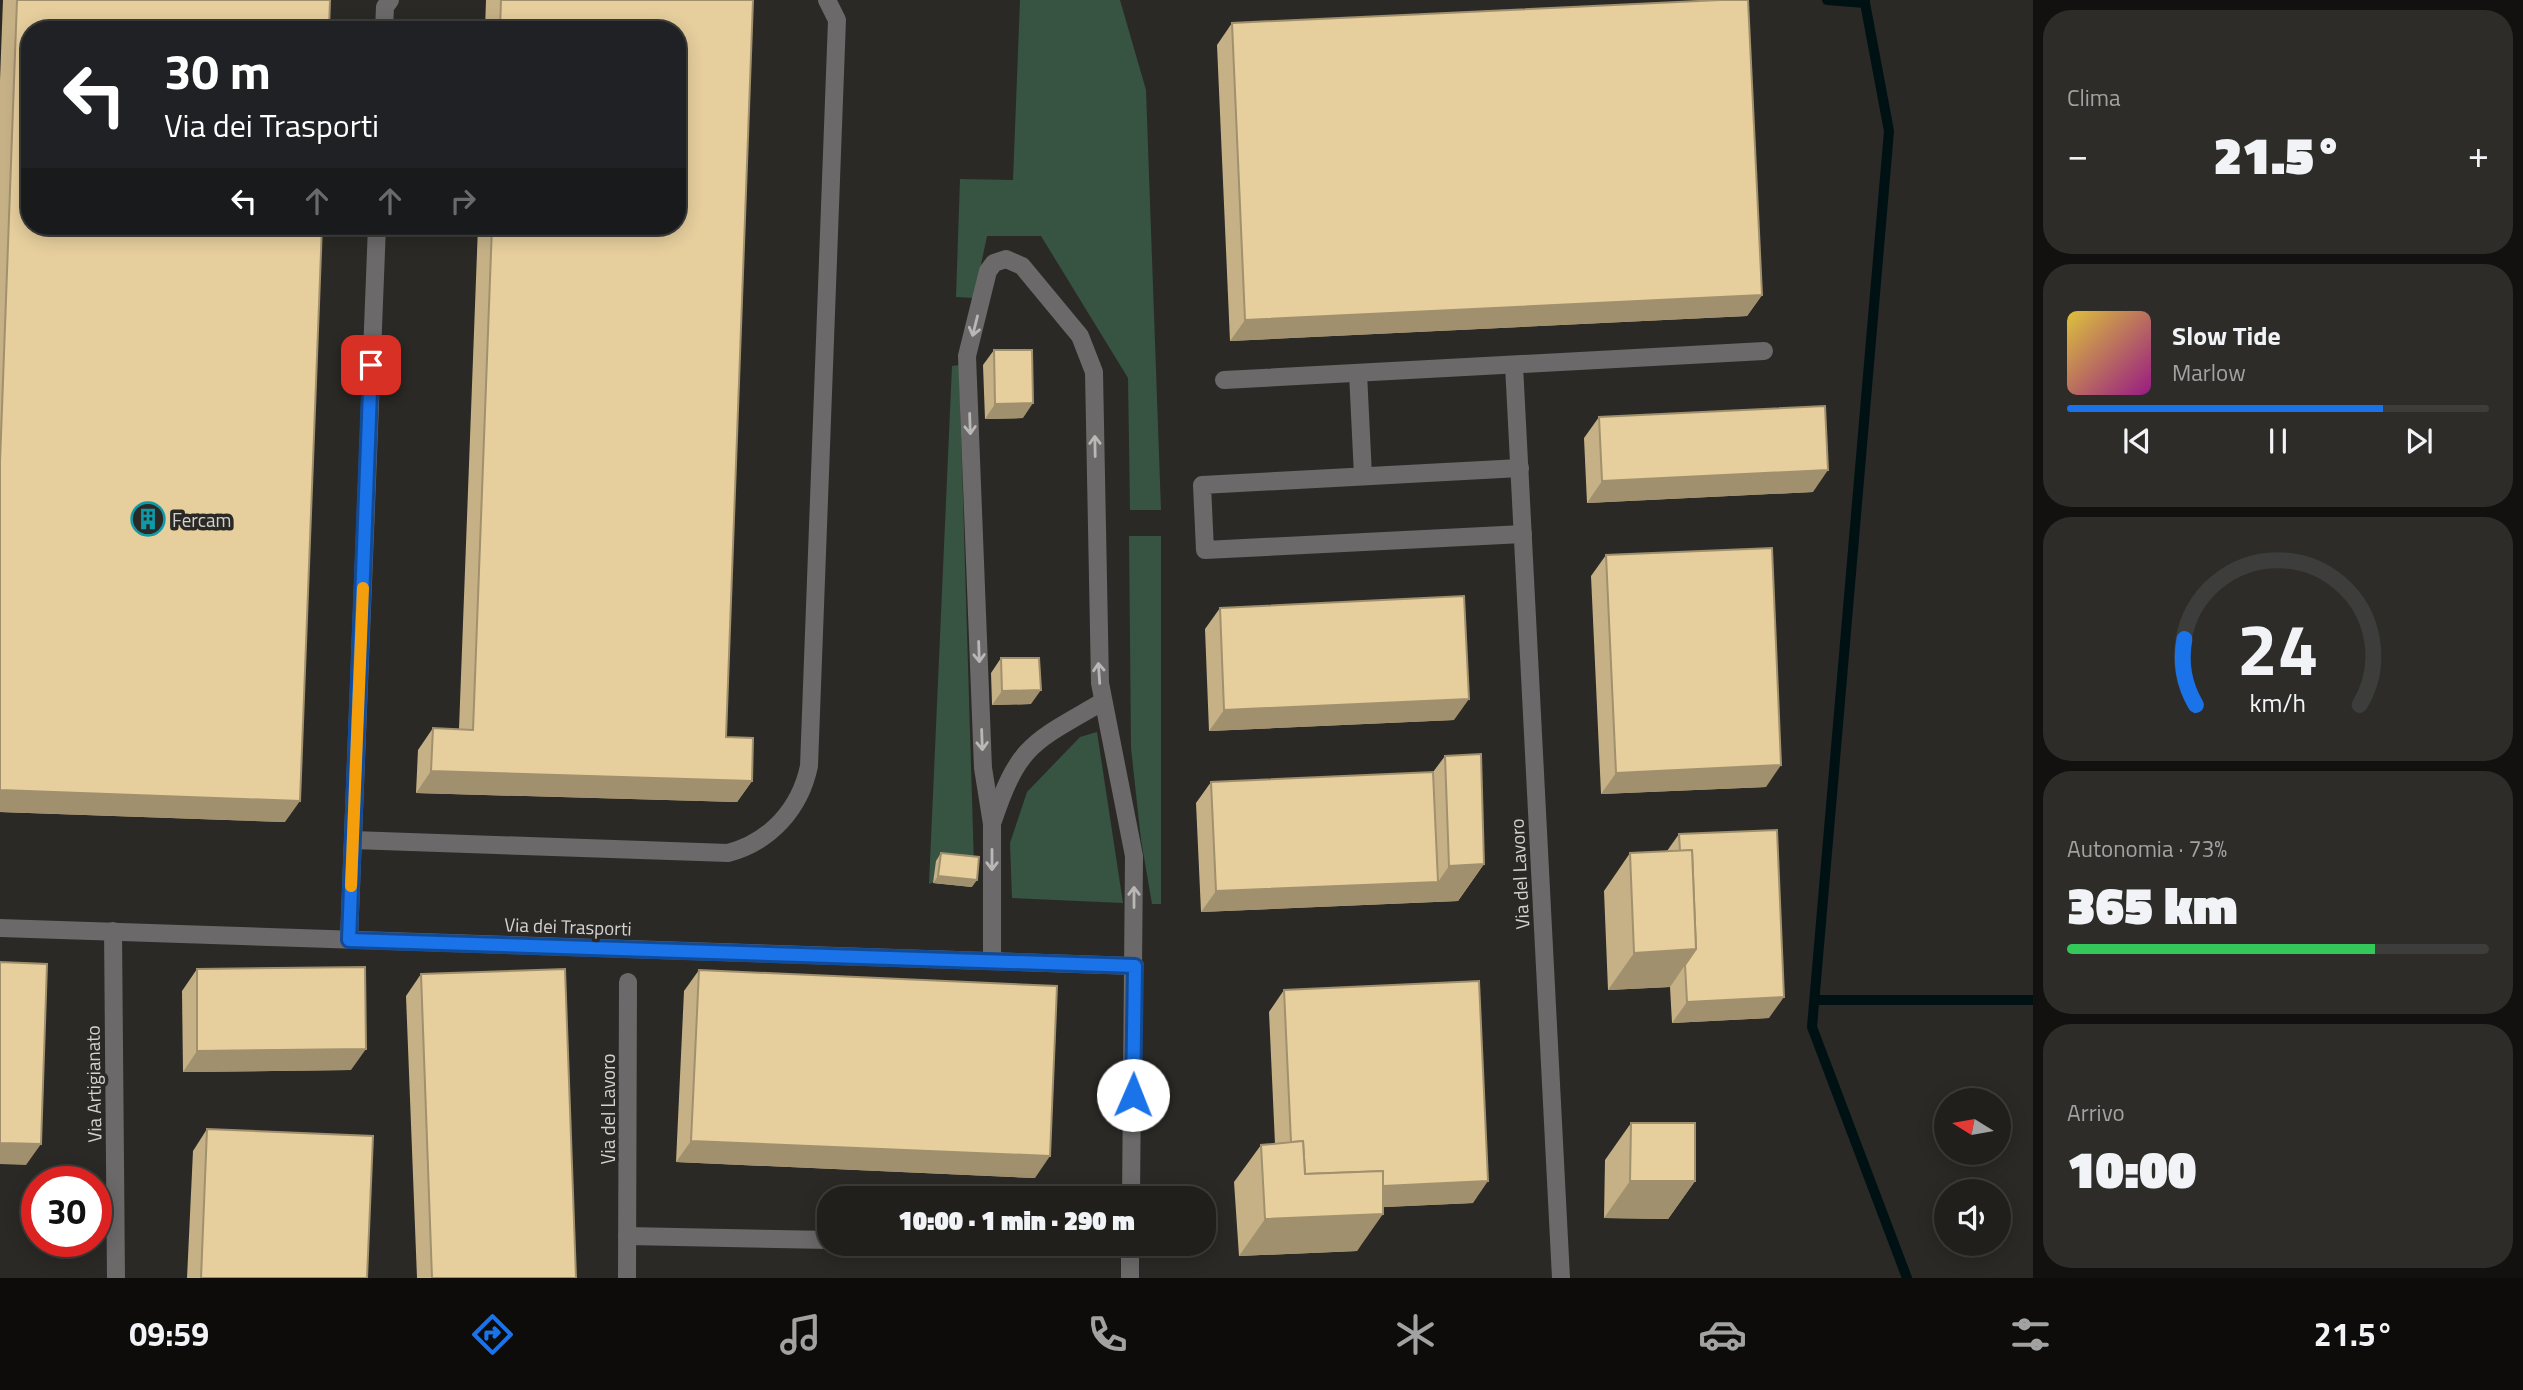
<!DOCTYPE html>
<html lang="it">
<meta charset="utf-8">
<style>
:root{--surface:#201f1c;--page:#2d2c29;--text:#f1f3f6;--muted:#a2a2a3;--line:#3d3d3b;--accent:#1a73e8}
body{margin:0;font-family:"Titillium Web",sans-serif;background:var(--page);color:var(--text);height:100vh;display:flex;flex-direction:column;font-size:26px;white-space:nowrap}
*{box-sizing:border-box;margin:0}
p{font-size:23px;color:var(--muted)}
.icon{flex:none;width:38px;height:38px;fill:none;stroke:currentColor;stroke-width:2;stroke-linecap:round;stroke-linejoin:round}
.map{position:relative;flex:1;overflow:hidden}
.side{display:flex;flex-direction:column;gap:10px;padding:10px;background:#12110f;width:490px}
.side>*{flex:none}
.hud{position:absolute;left:21px;top:21px;width:665px;height:214px;border-radius:28px;box-shadow:0 4px 18px #0003,0 0 0 2px var(--line);background:#202124;color:#fff;overflow:hidden}
.needle{width:46px;rotate:281deg}
.tools{position:absolute;left:1934px;top:1088px;display:grid;gap:14px}
.tools a{display:grid;place-items:center;width:77px;height:77px;border-radius:50%;background:var(--surface);box-shadow:0 4px 18px #0003,0 0 0 2px var(--line);font-size:35px}
.speed{position:absolute;left:21px;top:1166px;display:flex;gap:14px;font-size:35px;font-weight:700;text-align:center}
.speed>*{display:grid;place-content:center;width:91px;height:91px;border-radius:50%;background:var(--surface);box-shadow:0 4px 18px #0003,0 0 0 2px var(--line);line-height:1}
.speed .limit{border:10px solid #d22;background:#fff;color:#111}
.pin{position:absolute;display:grid;place-items:center;width:60px;height:60px;color:#fff;margin:-30px;border-radius:14px;box-shadow:0 4px 10px #0006}
.me{position:absolute;width:77px;margin:-38px;rotate:1deg;stroke-linejoin:round;filter:drop-shadow(0 0 5px #0008)}
.turn{display:flex;align-items:center;gap:24px;height:147px;padding:0 28px;font-size:32px}
.turn .icon{width:91px;height:91px;stroke-width:2.5}
.turn b{display:block;font-size:49px;line-height:60px}
.lanes{display:flex;align-items:center;height:66px;padding:0 28px;background:#0003;justify-content:center;gap:35px;direction:ltr}
.lanes .off{opacity:.35}
.big{font-size:52px;font-weight:800;line-height:1.1}
.side .widget{flex:1;display:flex;flex-direction:column;justify-content:center;gap:10px;min-width:0;padding:0 24px;border-radius:28px;background:var(--page)}
.side .dial{align-items:center;gap:0}
.dial svg{height:182px;overflow:visible;fill:none;stroke:var(--line);stroke-width:7;stroke-linecap:round;text-anchor:middle}
.dial text{fill:var(--text);stroke:none}
.song{display:flex;align-items:center;gap:21px}
.cover{width:84px;height:84px;border-radius:10px;background:linear-gradient(135deg,hsl(50 70% 55%),hsl(310 70% 35%))}
.played{height:7px;border-radius:4px;background:linear-gradient(90deg,var(--accent) 75%,var(--line) 75%)}
.keys{display:flex;justify-content:space-around;direction:ltr}
.heat{display:flex;justify-content:space-between;align-items:center;font-size:38px;direction:ltr}
.charge{height:10px;border-radius:5px;background:linear-gradient(90deg,#34c759 73%,var(--line) 0)}
.trip{position:absolute;left:817px;top:1186px;width:399px;height:70px;border-radius:28px;background:var(--surface);box-shadow:0 4px 18px #0003,0 0 0 2px var(--line);font-weight:800;line-height:70px;text-align:center}
.dock{display:flex;height:112px;justify-content:space-around;align-items:center;background:#0d0c0b;color:var(--muted)}
.dock .icon{width:49px;height:49px}
.dock .active{color:var(--accent)}
.dock b{font-size:32px;color:var(--text)}
main{display:flex;flex:1;min-height:0}
.map>svg:first-child{display:block}
.green{fill:#375341}
.lines{fill:none;stroke-linecap:round;stroke-linejoin:round}
.stream{stroke:#001114;stroke-width:10}
.minor{stroke:#6b6969;stroke-width:18}
.wall{fill:#c6b187}
.shaded-wall{fill:#a1906e}
.building{fill:#e6ce9d;stroke:#a1906e;stroke-width:2}
.oneway{stroke:#b9b8b6}
.route-casing{stroke:#114b97;stroke-width:18}
.route{stroke:#1a73e8;stroke-width:12}
.slow{stroke:#f59e0b;stroke-width:12}
.labels{text-anchor:middle;dominant-baseline:central;stroke-width:7;stroke-linejoin:round;paint-order:stroke}
.poi-label{font-size:19px;fill:#d3d2d0;stroke:#2a2925;text-anchor:start}
.street-label{font-size:19px;fill:#d3d2d0;stroke:#2a2925}
</style>
<main>
<div class="map">
<svg width="2033" height="1278" viewBox="0 0 2033 1278">
<rect width="100%" height="100%" fill="#2a2925"/>
<!-- green -->
<g class="green">
<polygon points="1020,0 1120,0 1146,90 1161,510 1130,510 1128,378 1041,236 987,236 974,298 956,297 960,179 1013,180"/>
<polygon points="959,365 974,865 929,884 952,366"/>
<polygon points="1129,536 1161,536 1161,904 1152,904 1141,840 1131,748"/>
<polygon points="1097,732 1123,903 1012,898 1010,843 1027,792 1080,737"/>
</g>
<g class="lines">
<!-- stream -->
<g class="stream">
<polyline points="1827,0 1865,3 1865,0"/>
<polyline points="1865,3 1889,131 1812,1027 1907,1278"/>
<polyline points="1815,1000 2033,1000"/>
</g>
<!-- minor -->
<g class="minor">
<polyline points="384,30 385,7 390,0"/>
<polyline points="1514,365 1561,1278"/>
<polyline points="1358,373 1363,476"/>
<polyline points="1224,380 1764,351"/>
<polyline points="1520,468 1202,485 1205,550 1523,534"/>
<path d="M 993,821 C 1019,743 1034,742 1102,702"/>
<path d="M 353,840 L 728,853 C 770,842 800,809 809,766 L 837,20 L 827,0"/>
<polyline points="0,928 1135,966"/>
<polyline points="113,931 116,1278"/>
<polyline points="349,939 377,226"/>
<polyline points="992,961 992,824 983,768 967,356 988,271 994,263 1006,259 1022,266 1080,336 1094,372 1100,683 1134,856 1131,1199"/>
<polyline points="627,1236 830,1240"/>
<polyline points="1015,1244 1130,1247"/>
<polyline points="627,1278 628,982"/>
<polyline points="1130,1278 1130,1244"/>
</g>
</g>
<!-- wall -->
<g class="wall">
<polygon points="3,0 330,0 285,822 0,812 0,80"/>
<polygon points="486,0 753,0 726,737 752,781 737,802 416,793 418,750 433,728 459,729 478,226 677,226 677,30 485,30"/>
<polygon points="1232,23 1762,295 1747,316 1230,341 1217,45"/>
<polygon points="994,350 1023,418 985,419 983,365"/>
<polygon points="1599,417 1813,492 1587,503 1584,438"/>
<polygon points="1606,555 1766,787 1601,794 1591,576"/>
<polygon points="1220,608 1454,720 1209,731 1205,629"/>
<polygon points="1001,658 1031,704 992,705 991,673"/>
<polygon points="1445,756 1484,864 1458,901 1201,912 1196,803 1211,782 1433,772"/>
<polygon points="1679,834 1769,1018 1672,1023 1670,987 1608,990 1604,891 1630,853 1667,851"/>
<polygon points="941,853 972,887 933,883 936,861"/>
<polygon points="197,969 351,1070 183,1072 182,991"/>
<polygon points="699,970 1035,1178 676,1162 684,991"/>
<polygon points="421,974 576,1278 417,1278 406,996"/>
<polygon points="1284,990 1473,1203 1383,1207 1357,1251 1239,1256 1234,1182 1261,1145 1275,1144 1269,1012"/>
<polygon points="1631,1123 1695,1181 1668,1219 1604,1218 1605,1160"/>
<polygon points="207,1129 367,1278 187,1278 193,1151"/>
</g>
<!-- shaded-wall -->
<g class="shaded-wall">
<polygon points="1762,295 1747,316 1230,341 1245,320"/>
<polygon points="1033,403 1023,418 985,419 995,404"/>
<polygon points="1828,470 1813,492 1587,503 1602,481"/>
<polygon points="1041,690 1031,704 992,705 1002,691"/>
<polygon points="1469,699 1454,720 1209,731 1224,710"/>
<polygon points="1781,765 1766,787 1601,794 1616,773"/>
<polygon points="431,771 752,781 737,802 416,793"/>
<polygon points="0,790 300,801 285,822 0,812"/>
<polygon points="1484,864 1458,901 1201,912 1216,891 1438,882 1449,866"/>
<polygon points="938,876 977,880 972,887 933,883"/>
<polygon points="1696,949 1670,987 1608,990 1634,953"/>
<polygon points="1784,997 1769,1018 1672,1023 1687,1002"/>
<polygon points="366,1049 351,1070 183,1072 197,1051"/>
<polygon points="691,1141 1050,1156 1035,1178 676,1162"/>
<polygon points="0,1143 41,1144 26,1165 0,1164"/>
<polygon points="1488,1181 1473,1203 1279,1212 1293,1190"/>
<polygon points="1630,1181 1695,1181 1668,1219 1604,1218"/>
<polygon points="1383,1214 1357,1251 1239,1256 1265,1219"/>
</g>
<!-- building -->
<g class="building">
<polygon points="17,0 330,0 329,30 30,30 30,226 322,226 300,801 0,790 0,462"/>
<polygon points="501,0 753,0 726,737 753,738 752,781 431,771 433,728 473,730 492,226 677,226 677,30 500,30"/>
<polygon points="1720,0 1748,0 1762,295 1245,320 1232,23"/>
<polygon points="994,350 1032,350 1033,403 995,404"/>
<polygon points="1825,406 1828,470 1602,481 1599,417"/>
<polygon points="1772,548 1781,765 1616,773 1606,555"/>
<polygon points="1464,596 1469,699 1224,710 1220,608"/>
<polygon points="1001,658 1039,658 1041,690 1002,691"/>
<polygon points="1481,754 1484,864 1449,866 1445,756"/>
<polygon points="1433,772 1438,882 1216,891 1211,782"/>
<polygon points="1777,830 1784,997 1687,1002 1685,965 1696,949 1692,850 1680,851 1679,834"/>
<polygon points="1692,850 1696,949 1634,953 1630,853"/>
<polygon points="941,853 979,857 977,880 938,876"/>
<polygon points="0,962 47,964 41,1144 0,1143"/>
<polygon points="365,967 366,1049 197,1051 197,969"/>
<polygon points="565,969 576,1278 432,1278 421,974"/>
<polygon points="699,970 1057,986 1050,1156 691,1141"/>
<polygon points="1479,981 1488,1181 1383,1186 1383,1171 1305,1174 1303,1141 1291,1142 1284,990"/>
<polygon points="1631,1123 1695,1123 1695,1181 1630,1181"/>
<polygon points="207,1129 373,1136 367,1278 201,1278"/>
<polygon points="1303,1141 1305,1174 1383,1171 1383,1214 1265,1219 1261,1145"/>
</g>
<!-- one-way arrows -->
<defs><path id="oneway-shaft" d="M-6 0H5M1.5-3L5.5 0L1.5 3" fill="none" stroke-width="1.6" stroke-linecap="round" stroke-linejoin="round" transform="scale(1.75)"/></defs>
<g class="oneway">
<use href="#oneway-shaft" transform="translate(975 326) rotate(104)"/>
<use href="#oneway-shaft" transform="translate(970 424) rotate(88)"/>
<use href="#oneway-shaft" transform="translate(1095 446) rotate(-91)"/>
<use href="#oneway-shaft" transform="translate(979 652) rotate(88)"/>
<use href="#oneway-shaft" transform="translate(1099 673) rotate(-94)"/>
<use href="#oneway-shaft" transform="translate(982 740) rotate(88)"/>
<use href="#oneway-shaft" transform="translate(992 860) rotate(90)"/>
<use href="#oneway-shaft" transform="translate(1134 897) rotate(-90)"/>
</g>
<g class="lines">
<defs>
<polyline id="route" points="371,365 349,940 1135,966 1133,1095"/>
</defs>
<!-- route casing -->
<use href="#route" class="route-casing"/>
<!-- route -->
<use href="#route" class="route"/>
<!-- slow -->
<polyline class="slow" points="351,886 363,588"/>
</g>
<!-- icons -->
<defs>
<symbol id="building-ring" viewBox="-11 -11 22 22"><circle r="9.5" fill="#2a2925" stroke="#0f9aa8" stroke-width="1.5"/><path d="M-4-6H4V6H1V3H-1V6H-4ZM-2.5-4.3h1.7v1.8h-1.7ZM.8-4.3h1.7v1.8H.8ZM-2.5-1h1.7V.8h-1.7ZM.8-1h1.7V.8H.8Z" fill="#0f9aa8"/></symbol>
</defs>
<g fill-rule="evenodd">
<use href="#building-ring" x="129" y="500" width="38" height="38"/>
</g>
<g class="labels">
<!-- poi labels -->
<g class="poi-label">
<text x="172" y="519">Fercam</text>
</g>
<!-- street labels -->
<g class="street-label">
<text transform="translate(1519 874) rotate(-93)">Via del Lavoro</text>
<text transform="translate(568 926) rotate(2)">Via dei Trasporti</text>
<text transform="translate(93 1084) rotate(-91)">Via Artigianato</text>
<text transform="translate(607 1109) rotate(-90)">Via del Lavoro</text>
</g>
</g>
</svg>
<div class="tools">
<a><svg class="needle" viewBox="-14 -14 28 28"><path d="M0-13l5 13h-10z" fill="#e53935"/><path d="M0 13l5-13h-10z" fill="#a2a2a3"/></svg></a>
<a><svg class="icon" aria-label="sound" viewBox="0 0 24 24"><path d="M4 9h4l5-4v14l-5-4H4zM17 9q2 3 0 6"/></svg></a>
</div>
<div class="speed"><div class="limit">30</div></div>
<div class="pin" style="left:371px;top:365px;background:#d93025"><svg class="icon" aria-label="arrive" viewBox="0 0 24 24"><path d="M6 21V4h12l-3 4 3 4H6"/></svg></div>
<svg class="me" style="left:1133px;top:1095px" viewBox="-20 -20 40 40"><circle r="19" fill="#fff"/><path d="M0-13L10 11 0 6-10 11z" fill="#1a73e8"/></svg>
<div class="trip">10:00 · 1 min · 290 m</div>
<div class="hud">
<div class="turn"><svg class="icon" aria-label="left" viewBox="0 0 24 24"><path d="M17 20v-9H6M10 6l-5 5 5 5"/></svg><div><b>30 m</b>Via dei Trasporti</div></div>
<div class="lanes"><svg class="icon" aria-label="left" viewBox="0 0 24 24"><path d="M17 20v-9H6M10 6l-5 5 5 5"/></svg><svg class="icon off" aria-label="ahead" viewBox="0 0 24 24"><path d="M12 20V5M6 11l6-6 6 6"/></svg><svg class="icon off" aria-label="ahead" viewBox="0 0 24 24"><path d="M12 20V5M6 11l6-6 6 6"/></svg><svg class="icon off" aria-label="right" viewBox="0 0 24 24"><path d="M7 20v-9h11M14 6l5 5-5 5"/></svg></div>
</div>
</div>
<section class="side">
<div class="widget"><p>Clima</p>
<div class="heat"><a>−</a><b class="big">21.5°</b><a>+</a></div>
</div>
<div class="widget">
<div class="song"><i class="cover"></i><div><b>Slow Tide</b><p>Marlow</p></div></div>
<div class="played"></div>
<div class="keys"><svg class="icon" aria-label="previous" viewBox="0 0 24 24"><path d="M18 5L8 12l10 7zM5 5v14"/></svg><svg class="icon" aria-label="pause" viewBox="0 0 24 24"><path d="M8 5v14M16 5v14"/></svg><svg class="icon" aria-label="next" viewBox="0 0 24 24"><path d="M6 5l10 7-10 7zM19 5v14"/></svg></div>
</div>
<div class="widget dial"><svg viewBox="0 0 100 80">
<path d="M14 69A42 42 0 1 1 86 69"/>
<path d="M14 69A42 42 0 0 1 9 40" stroke="#1a73e8"/>
<text x="50" y="56" font-size="32" font-weight="700">24</text>
<text x="50" y="72" font-size="11">km/h</text>
</svg></div>
<div class="widget"><p>Autonomia · 73%</p><b class="big">365 km</b><div class="charge"></div></div>
<div class="widget"><p>Arrivo</p><b class="big">10:00</b></div>
</section>
</main>
<nav class="dock">
<b>09:59</b>
<svg class="icon active" aria-label="directions" viewBox="0 0 24 24"><path d="M12 3l9 9-9 9-9-9zM9 14v-3h6M13 9l2 2-2 2"/></svg>
<svg class="icon" aria-label="music" viewBox="0 0 24 24"><path d="M9 18V5l10-2v13"/><circle cx="6" cy="18" r="3"/><circle cx="16" cy="16" r="3"/></svg>
<svg class="icon" aria-label="phone" viewBox="0 0 24 24"><path d="M5 4h4l2 5-3 2q2 4 5 5l2-3 5 2v4C11 20 4 13 5 4z"/></svg>
<svg class="icon" aria-label="climate" viewBox="0 0 24 24"><path d="M12 3v18M4 7l16 10M4 17L20 7"/></svg>
<svg class="icon" aria-label="car" viewBox="0 0 24 24"><path d="M5 17H2v-5l4-1 3-4h7l3 4 3 1v5h-3M9 17h6M6 11h13"/><circle cx="7" cy="17" r="2"/><circle cx="17" cy="17" r="2"/></svg>
<svg class="icon" aria-label="filters" viewBox="0 0 24 24"><path d="M4 7h16M4 17h16"/><circle cx="9" cy="7" r="2"/><circle cx="15" cy="17" r="2"/></svg>
<b>21.5°</b>
</nav>
